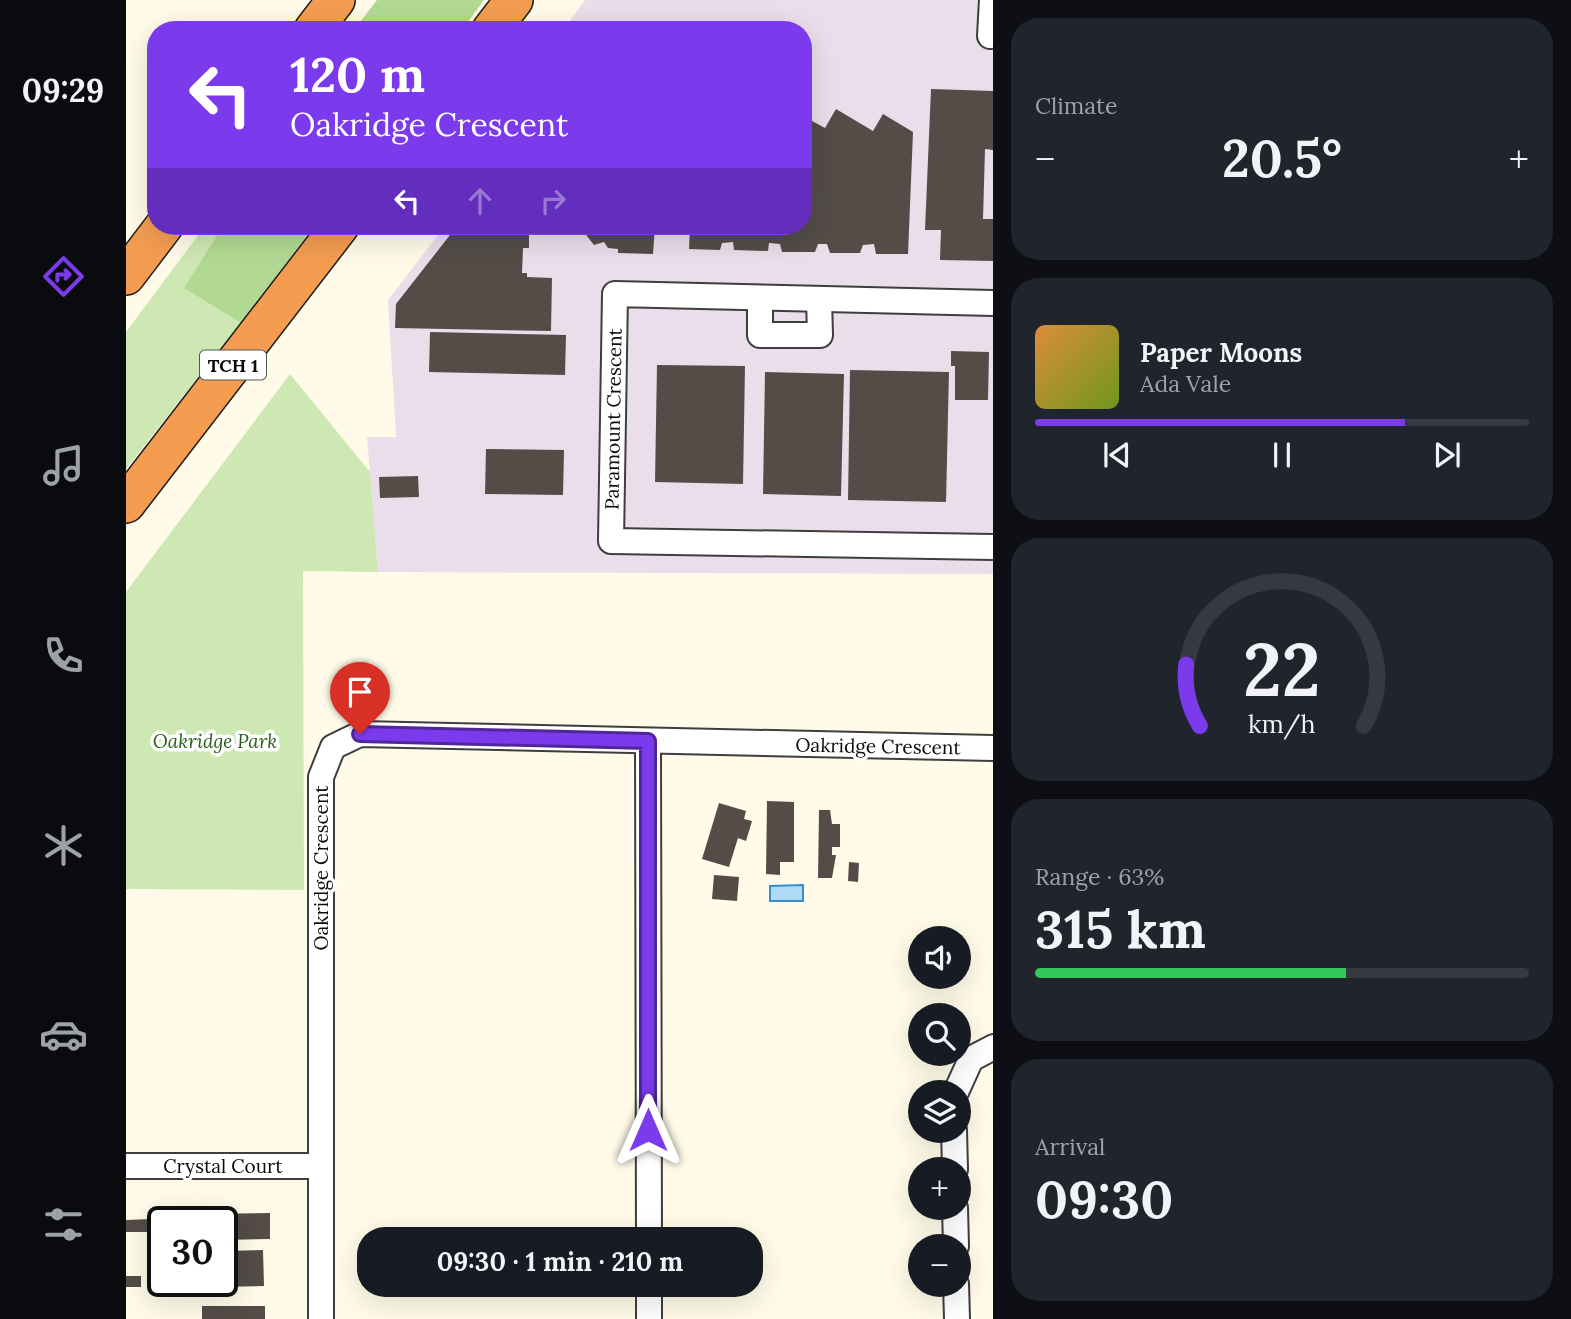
<!DOCTYPE html>
<meta charset="utf-8">
<style>
:root{--surface:#171b24;--page:#20242c;--text:#f1f3f6;--muted:#9ea1a6;--line:#363941;--accent:#7c3aed}
body{margin:0;font-family:Lora,serif;background:var(--page);color:var(--text);height:100vh;display:flex;flex-direction:column;font-size:26px;white-space:nowrap}
*{box-sizing:border-box;margin:0}
p{font-size:23px;color:var(--muted)}
.icon{flex:none;width:38px;height:38px;fill:none;stroke:currentColor;stroke-width:2;stroke-linecap:round;stroke-linejoin:round}
.map{position:relative;flex:1;overflow:hidden}
.sheet{display:flex;flex-direction:column;gap:18px;padding:18px;background:#0d0f14;width:578px}
.sheet>*{flex:none}
.top-card{position:absolute;left:21px;top:21px;width:665px;height:214px;border-radius:28px;box-shadow:0 7px 28px #0002;background:#7c3aed;color:#fff;overflow:hidden}
.controls{position:absolute;left:782px;top:926px;display:grid;gap:14px}
.controls a{display:grid;place-items:center;width:63px;height:63px;border-radius:50%;background:var(--surface);box-shadow:0 7px 28px #0002;font-size:35px}
.speed{position:absolute;left:21px;top:1206px;display:flex;gap:14px;font-size:35px;font-weight:700;text-align:center}
.speed>*{display:grid;place-content:center;width:91px;height:91px;border-radius:50%;background:var(--surface);box-shadow:0 7px 28px #0002;line-height:1}
.speed .limit{border:4px solid #111;border-radius:10px;background:#fff;color:#111}
.pin{position:absolute;display:grid;place-items:center;width:60px;height:60px;color:#fff;margin:-72px -30px;border-radius:50% 50% 50% 0;rotate:-45deg;box-shadow:0 0 7px #0007}
.pin .icon{rotate:45deg}
.me{position:absolute;width:77px;margin:-38px;rotate:0deg;stroke-linejoin:round;filter:drop-shadow(0 0 5px #0008)}
.turn{display:flex;align-items:center;gap:24px;height:147px;padding:0 28px;font-size:32px}
.turn .icon{width:91px;height:91px;stroke-width:2.5}
.turn b{display:block;font-size:49px;line-height:60px}
.lanes{display:flex;align-items:center;height:66px;padding:0 28px;background:#0003;justify-content:center;gap:35px;direction:ltr}
.lanes .off{opacity:.35}
.big{font-size:52px;font-weight:700;line-height:1.1}
.sheet .tile{flex:1;display:flex;flex-direction:column;justify-content:center;gap:10px;min-width:0;padding:0 24px;border-radius:28px;background:var(--page)}
.sheet .dial{align-items:center;gap:0}
.dial svg{height:182px;overflow:visible;fill:none;stroke:var(--line);stroke-width:7;stroke-linecap:round;text-anchor:middle}
.dial text{fill:var(--text);stroke:none}
.song{display:flex;align-items:center;gap:21px}
.cover{width:84px;height:84px;border-radius:10px;background:linear-gradient(135deg,hsl(30 70% 55%),hsl(80 70% 35%))}
.played{height:7px;border-radius:4px;background:linear-gradient(90deg,var(--accent) 75%,var(--line) 75%)}
.keys{display:flex;justify-content:space-around;direction:ltr}
.heat{display:flex;justify-content:space-between;align-items:center;font-size:38px;direction:ltr}
.charge{height:10px;border-radius:5px;background:linear-gradient(90deg,#34c759 63%,var(--line) 0)}
.trip{position:absolute;left:231px;top:1227px;width:406px;height:70px;border-radius:28px;background:var(--surface);box-shadow:0 7px 28px #0002;font-weight:700;line-height:70px;text-align:center}
main{display:flex;flex:1;min-height:0}
.tabs{display:flex;flex-direction:column;width:126px;justify-content:space-around;align-items:center;background:#090b0e;color:var(--muted)}
.tabs .icon{width:49px;height:49px}
.tabs .active{color:var(--accent)}
.tabs b{font-size:32px;color:var(--text)}
.map>svg:first-child{display:block}
.industrial{fill:#e9deea}
.green{fill:#cee8b3}
.forest{fill:#b2d993}
.water{fill:#aedaf6;stroke:#358fcd;stroke-width:2}
.building{fill:#534c47}
.lines{fill:none;stroke-linecap:round;stroke-linejoin:round}
.minor-casing{stroke:#3e3e3e;stroke-width:28}
.highway-casing{stroke:#1c1c1c;stroke-width:40}
.minor{stroke:#fff;stroke-width:24}
.highway{stroke:#f49d51;stroke-width:37}
.route-casing{stroke:#51269a;stroke-width:18}
.route{stroke:#7c3aed;stroke-width:12}
.labels{text-anchor:middle;dominant-baseline:central;stroke-width:7;stroke-linejoin:round;paint-order:stroke}
.shield{fill:#fff;stroke:#545454;stroke-width:2}
.shield-label{font-size:18px;font-weight:bold;fill:#0b0b0b}
.street-label{font-size:19px;fill:#0b0b0b;stroke:#fff}
.park-label{font-size:19px;font-style:italic;fill:#2a611c;stroke:#fff}
</style>
<main>
<nav class="tabs">
<b>09:29</b>
<svg class="icon active" aria-label="directions" viewBox="0 0 24 24"><path d="M12 3l9 9-9 9-9-9zM9 14v-3h6M13 9l2 2-2 2"/></svg>
<svg class="icon" aria-label="music" viewBox="0 0 24 24"><path d="M9 18V5l10-2v13"/><circle cx="6" cy="18" r="3"/><circle cx="16" cy="16" r="3"/></svg>
<svg class="icon" aria-label="phone" viewBox="0 0 24 24"><path d="M5 4h4l2 5-3 2q2 4 5 5l2-3 5 2v4C11 20 4 13 5 4z"/></svg>
<svg class="icon" aria-label="climate" viewBox="0 0 24 24"><path d="M12 3v18M4 7l16 10M4 17L20 7"/></svg>
<svg class="icon" aria-label="car" viewBox="0 0 24 24"><path d="M5 17H2v-5l4-1 3-4h7l3 4 3 1v5h-3M9 17h6M6 11h13"/><circle cx="7" cy="17" r="2"/><circle cx="17" cy="17" r="2"/></svg>
<svg class="icon" aria-label="filters" viewBox="0 0 24 24"><path d="M4 7h16M4 17h16"/><circle cx="9" cy="7" r="2"/><circle cx="15" cy="17" r="2"/></svg>
</nav>
<div class="map">
<svg width="868" height="1319" viewBox="0 0 868 1319">
<rect width="100%" height="100%" fill="#fffbe8"/>
<!-- industrial -->
<polygon class="industrial" points="459,0 867,0 867,574 252,572 241,437 270,437 262,300 319,226 677,226 677,30 437,30"/>
<!-- green -->
<g class="green">
<polygon points="79,226 97,226 59,288 115,323 0,469 0,332"/>
<polygon points="164,374 244,472 252,572 177,571 178,890 0,889 0,592"/>
</g>
<!-- forest -->
<g class="forest">
<polygon points="251,0 358,0 336,30 228,30"/>
<polygon points="97,226 188,226 115,323 58,288"/>
</g>
<!-- water -->
<polygon class="water" points="677,885 677,901 644,901 644,886"/>
<!-- building -->
<g class="building">
<polygon points="805,89 868,91 868,150 859,149 857,219 868,219 868,261 814,260 815,230 799,230"/>
<polygon points="710,109 747,131 757,114 787,132 782,254 750,254 748,244 737,245 734,253 704,253 701,244 692,244 689,252 656,252 654,244 643,243 642,251 608,250 607,242 596,243 594,250 563,249 564,226 677,226 677,116 699,128"/>
<polygon points="331,226 398,226 398,231 403,231 403,248 397,248 396,273 401,273 401,277 426,278 425,331 269,328 270,304"/>
<polygon points="453,226 529,226 527,254 492,253 492,249 482,248 478,242 468,245"/>
<polygon points="304,332 440,335 439,375 303,372"/>
<polygon points="825,351 863,352 862,400 829,400 829,366 825,366"/>
<polygon points="531,365 619,366 617,484 529,482"/>
<polygon points="724,370 823,372 820,502 722,500"/>
<polygon points="639,372 718,374 715,496 637,494"/>
<polygon points="360,449 438,450 437,495 359,494"/>
<polygon points="292,476 293,497 254,498 253,477"/>
<polygon points="641,801 668,802 668,862 654,862 654,875 640,874"/>
<polygon points="593,803 620,811 618,819 626,821 620,841 612,838 603,867 576,859"/>
<polygon points="693,810 704,810 706,824 714,824 714,847 706,847 706,855 710,855 706,878 692,878"/>
<polygon points="723,862 733,863 732,882 722,881"/>
<polygon points="588,875 613,877 611,901 586,899"/>
<polygon points="144,1213 144,1239 96,1240 96,1222 78,1222 78,1214"/>
<polygon points="25,1219 25,1232 0,1232 0,1220"/>
<polygon points="137,1250 138,1286 91,1287 91,1281 96,1281 96,1251"/>
<rect x="0" y="1276" width="15" height="11"/>
<rect x="76" y="1306" width="63" height="13"/>
</g>
<g class="lines">
<defs>
<g id="minor">
<polyline points="864,36 866,0"/>
<polyline points="634,298 634,335 694,335 693,299"/>
<polyline points="868,303 489,294 485,541 868,547"/>
<polyline points="522,741 523,1239"/>
<polyline points="830,1092 845,1059 868,1047"/>
<polyline points="828,1130 829,1169"/>
<polyline points="0,1166 195,1166"/>
<polyline points="829,1208 830,1246"/>
<polyline points="523,1284 523,1319"/>
<polyline points="830,1284 831,1319"/>
<polyline points="195,1319 195,777 207,747 234,734 868,748"/>
</g>
<g id="highway">
<polyline points="187,30 210,0"/>
<polyline points="365,30 388,0"/>
<polyline points="0,276 38,226"/>
<polyline points="0,504 214,226"/>
</g>
</defs>
<!-- minor casing -->
<use href="#minor" class="minor-casing"/>
<!-- highway casing -->
<use href="#highway" class="highway-casing"/>
<!-- minor -->
<use href="#minor" class="minor"/>
<!-- highway -->
<use href="#highway" class="highway"/>
</g>
<g class="lines">
<defs>
<polyline id="route" points="234,734 522,741 522,1130"/>
</defs>
<!-- route casing -->
<use href="#route" class="route-casing"/>
<!-- route -->
<use href="#route" class="route"/>
</g>
<g class="labels">
<!-- shield labels -->
<rect class="shield" x="74" y="350.5" width="66" height="29" rx="5"/>
<g class="shield-label">
<text x="107" y="365">TCH 1</text>
</g>
<!-- street labels -->
<g class="street-label">
<text transform="translate(487 419) rotate(-89)">Paramount Crescent</text>
<text transform="translate(752 746) rotate(1)">Oakridge Crescent</text>
<text transform="translate(195 868) rotate(-90)">Oakridge Crescent</text>
<text x="97" y="1166">Crystal Court</text>
</g>
<!-- park labels -->
<g class="park-label">
<text x="89" y="741">Oakridge Park</text>
</g>
</g>
</svg>
<div class="controls">
<a><svg class="icon" aria-label="sound" viewBox="0 0 24 24"><path d="M4 9h4l5-4v14l-5-4H4zM17 9q2 3 0 6"/></svg></a>
<a><svg class="icon" aria-label="search" viewBox="0 0 24 24"><circle cx="10" cy="10" r="6"/><path d="M15 15l6 6"/></svg></a>
<a><svg class="icon" aria-label="layers" viewBox="0 0 24 24"><path d="M12 4l9 5-9 5-9-5zM3 14l9 5 9-5"/></svg></a>
<a>+</a>
<a>−</a>
</div>
<div class="speed"><div class="limit">30</div></div>
<div class="pin" style="left:234px;top:734px;background:#d93025"><svg class="icon" aria-label="arrive" viewBox="0 0 24 24"><path d="M6 21V4h12l-3 4 3 4H6"/></svg></div>
<svg class="me" style="left:522px;top:1130px" viewBox="-20 -20 40 40"><path d="M0-17L14 15 0 8-14 15z" fill="#7c3aed" stroke="#fff" stroke-width="4"/></svg>
<div class="trip">09:30 · 1 min · 210 m</div>
<div class="top-card">
<div class="turn"><svg class="icon" aria-label="left" viewBox="0 0 24 24"><path d="M17 20v-9H6M10 6l-5 5 5 5"/></svg><div><b>120 m</b>Oakridge Crescent</div></div>
<div class="lanes"><svg class="icon" aria-label="left" viewBox="0 0 24 24"><path d="M17 20v-9H6M10 6l-5 5 5 5"/></svg><svg class="icon off" aria-label="ahead" viewBox="0 0 24 24"><path d="M12 20V5M6 11l6-6 6 6"/></svg><svg class="icon off" aria-label="right" viewBox="0 0 24 24"><path d="M7 20v-9h11M14 6l5 5-5 5"/></svg></div>
</div>
</div>
<section class="sheet">
<div class="tile"><p>Climate</p>
<div class="heat"><a>−</a><b class="big">20.5°</b><a>+</a></div>
</div>
<div class="tile">
<div class="song"><i class="cover"></i><div><b>Paper Moons</b><p>Ada Vale</p></div></div>
<div class="played"></div>
<div class="keys"><svg class="icon" aria-label="previous" viewBox="0 0 24 24"><path d="M18 5L8 12l10 7zM5 5v14"/></svg><svg class="icon" aria-label="pause" viewBox="0 0 24 24"><path d="M8 5v14M16 5v14"/></svg><svg class="icon" aria-label="next" viewBox="0 0 24 24"><path d="M6 5l10 7-10 7zM19 5v14"/></svg></div>
</div>
<div class="tile dial"><svg viewBox="0 0 100 80">
<path d="M14 69A42 42 0 1 1 86 69"/>
<path d="M14 69A42 42 0 0 1 8 42" stroke="#7c3aed"/>
<text x="50" y="56" font-size="32" font-weight="700">22</text>
<text x="50" y="72" font-size="11">km/h</text>
</svg></div>
<div class="tile"><p>Range · 63%</p><b class="big">315 km</b><div class="charge"></div></div>
<div class="tile"><p>Arrival</p><b class="big">09:30</b></div>
</section>
</main>
